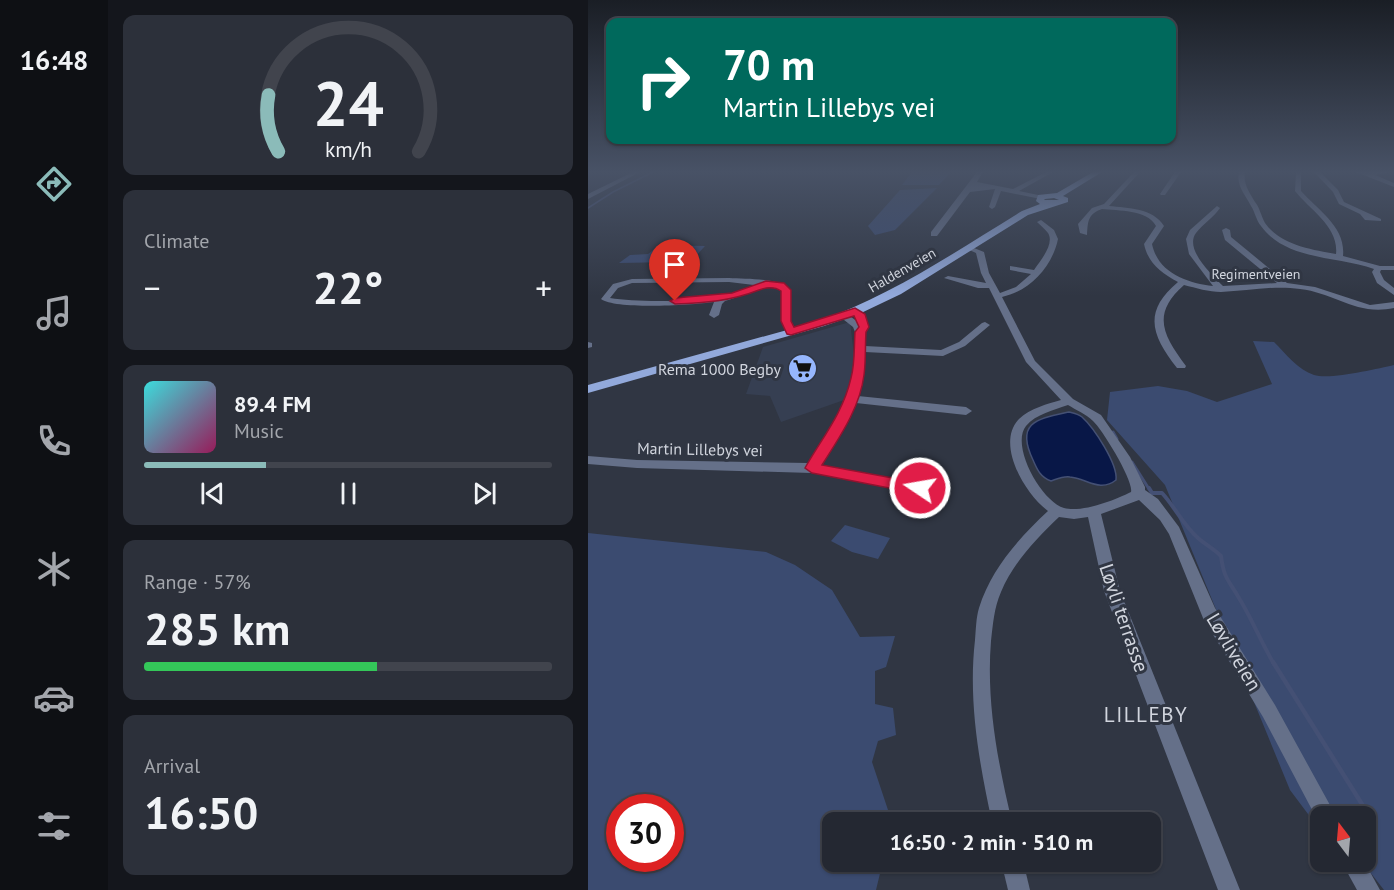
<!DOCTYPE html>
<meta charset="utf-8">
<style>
:root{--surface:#242832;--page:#2c303a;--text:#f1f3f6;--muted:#a3a6ac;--line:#41444d;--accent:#8bbbb9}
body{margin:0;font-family:"PT Sans",sans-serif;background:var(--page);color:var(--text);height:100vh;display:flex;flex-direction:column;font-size:22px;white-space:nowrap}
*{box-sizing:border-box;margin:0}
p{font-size:20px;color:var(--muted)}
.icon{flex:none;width:33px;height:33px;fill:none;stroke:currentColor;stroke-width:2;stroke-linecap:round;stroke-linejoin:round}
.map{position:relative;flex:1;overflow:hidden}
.details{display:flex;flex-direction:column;gap:15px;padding:15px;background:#14161c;width:480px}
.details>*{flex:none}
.top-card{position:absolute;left:18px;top:18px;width:570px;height:126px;border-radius:12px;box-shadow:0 2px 4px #0004,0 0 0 2px var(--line);background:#00695c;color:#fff;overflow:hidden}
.needle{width:39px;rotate:344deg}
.fabs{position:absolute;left:722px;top:806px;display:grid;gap:12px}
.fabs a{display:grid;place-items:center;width:66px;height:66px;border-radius:12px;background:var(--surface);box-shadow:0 2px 4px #0004,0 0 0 2px var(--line);font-size:30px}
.speed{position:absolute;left:18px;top:794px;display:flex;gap:12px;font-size:30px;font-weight:700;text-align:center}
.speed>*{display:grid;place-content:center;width:78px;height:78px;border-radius:50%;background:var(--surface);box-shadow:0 2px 4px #0004,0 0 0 2px var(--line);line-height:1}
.speed .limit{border:9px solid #d22;background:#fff;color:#111}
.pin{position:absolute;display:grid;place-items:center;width:51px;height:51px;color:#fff;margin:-62px -26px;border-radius:50% 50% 50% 0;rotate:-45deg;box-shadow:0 0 6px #0007}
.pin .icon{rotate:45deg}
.me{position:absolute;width:66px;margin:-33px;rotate:282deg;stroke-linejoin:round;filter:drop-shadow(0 0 4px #0008)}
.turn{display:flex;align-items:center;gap:21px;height:126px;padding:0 18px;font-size:27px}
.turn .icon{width:78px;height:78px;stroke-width:2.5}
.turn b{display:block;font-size:42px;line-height:51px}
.big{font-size:45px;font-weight:800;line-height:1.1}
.details .card{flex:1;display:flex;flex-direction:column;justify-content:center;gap:9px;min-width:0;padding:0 21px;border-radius:12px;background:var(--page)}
.details .dial{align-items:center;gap:0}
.dial svg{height:156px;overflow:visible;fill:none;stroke:var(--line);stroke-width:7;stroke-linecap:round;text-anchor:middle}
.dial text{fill:var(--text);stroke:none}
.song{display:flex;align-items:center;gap:18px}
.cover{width:72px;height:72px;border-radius:9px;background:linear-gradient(135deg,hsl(180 70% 55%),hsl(330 70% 35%))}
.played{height:6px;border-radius:3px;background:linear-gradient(90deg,var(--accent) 30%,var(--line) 30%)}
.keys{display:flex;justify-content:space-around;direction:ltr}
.heat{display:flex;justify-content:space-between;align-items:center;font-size:33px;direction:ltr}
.charge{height:9px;border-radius:4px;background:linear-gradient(90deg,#34c759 57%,var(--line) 0)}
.trip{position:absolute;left:234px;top:812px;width:339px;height:60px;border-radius:12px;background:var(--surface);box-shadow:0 2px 4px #0004,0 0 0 2px var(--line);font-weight:800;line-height:60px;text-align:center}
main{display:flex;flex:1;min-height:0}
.tab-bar{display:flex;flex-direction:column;width:108px;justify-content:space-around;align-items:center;background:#0e1014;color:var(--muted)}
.tab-bar .icon{width:42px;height:42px}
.tab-bar .active{color:var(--accent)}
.tab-bar b{font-size:27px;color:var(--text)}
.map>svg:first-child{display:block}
.built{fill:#363f52}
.green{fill:#3b4b70;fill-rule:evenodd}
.water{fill:#081747;stroke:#445074;stroke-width:1.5}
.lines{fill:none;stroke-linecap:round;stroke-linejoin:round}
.stream-far3{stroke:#445074;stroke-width:1.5}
.stream-far2{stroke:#445074;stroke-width:3}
.stream-far1{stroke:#445074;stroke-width:4}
.stream{stroke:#445074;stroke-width:4.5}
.street{fill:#657089;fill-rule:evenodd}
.primary{fill:#92a9db;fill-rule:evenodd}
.route{fill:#e11d48;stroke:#92132f;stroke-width:1.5}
.labels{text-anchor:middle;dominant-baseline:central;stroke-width:6;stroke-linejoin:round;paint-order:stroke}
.far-street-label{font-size:14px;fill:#d1d5de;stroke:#303643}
.poi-label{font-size:16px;fill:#d1d5de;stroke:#303643;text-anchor:end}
.street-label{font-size:16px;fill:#d1d5de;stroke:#303643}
.near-street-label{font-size:20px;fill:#d1d5de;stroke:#303643}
.near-neighbourhood-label{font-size:21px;letter-spacing:1.5px;fill:#d1d5de;stroke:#303643}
</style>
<main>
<nav class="tab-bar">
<b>16:48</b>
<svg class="icon active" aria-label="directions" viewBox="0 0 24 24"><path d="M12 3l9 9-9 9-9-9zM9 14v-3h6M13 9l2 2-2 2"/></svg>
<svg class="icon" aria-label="music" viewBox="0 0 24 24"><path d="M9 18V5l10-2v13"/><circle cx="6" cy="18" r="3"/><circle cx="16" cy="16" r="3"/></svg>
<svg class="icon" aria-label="phone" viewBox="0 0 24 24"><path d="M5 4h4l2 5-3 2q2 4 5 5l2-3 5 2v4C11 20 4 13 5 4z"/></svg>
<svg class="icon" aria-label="climate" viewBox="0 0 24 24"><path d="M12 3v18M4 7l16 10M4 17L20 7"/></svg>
<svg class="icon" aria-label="car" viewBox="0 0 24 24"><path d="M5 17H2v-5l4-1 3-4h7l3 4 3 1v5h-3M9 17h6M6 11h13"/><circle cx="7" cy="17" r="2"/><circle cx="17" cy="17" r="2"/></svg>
<svg class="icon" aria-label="filters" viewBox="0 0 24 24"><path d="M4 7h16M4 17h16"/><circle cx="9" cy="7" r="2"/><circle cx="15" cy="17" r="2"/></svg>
</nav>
<section class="details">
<div class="card dial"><svg viewBox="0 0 100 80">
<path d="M14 69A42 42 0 1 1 86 69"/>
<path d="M14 69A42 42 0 0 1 9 40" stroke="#8bbbb9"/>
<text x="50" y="56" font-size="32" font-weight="700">24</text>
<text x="50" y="72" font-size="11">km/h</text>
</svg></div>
<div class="card"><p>Climate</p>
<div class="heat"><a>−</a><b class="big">22°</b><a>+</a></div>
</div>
<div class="card">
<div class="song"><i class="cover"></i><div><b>89.4 FM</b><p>Music</p></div></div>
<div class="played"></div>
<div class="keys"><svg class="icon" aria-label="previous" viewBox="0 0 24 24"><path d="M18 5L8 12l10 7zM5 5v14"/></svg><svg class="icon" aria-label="pause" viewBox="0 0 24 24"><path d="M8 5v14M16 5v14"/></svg><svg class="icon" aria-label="next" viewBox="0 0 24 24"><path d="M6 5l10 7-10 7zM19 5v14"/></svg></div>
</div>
<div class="card"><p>Range · 57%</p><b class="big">285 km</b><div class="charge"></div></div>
<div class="card"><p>Arrival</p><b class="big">16:50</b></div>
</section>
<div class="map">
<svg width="806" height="890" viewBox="0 0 806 890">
<rect width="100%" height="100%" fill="#303643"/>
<!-- built -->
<polygon class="built" points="262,322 266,355 266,374 259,399 193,422 182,396 158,394 175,347"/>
<!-- green -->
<g class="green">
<polygon points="324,172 363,172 351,185 314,185"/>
<polygon points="349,188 307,230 287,235 280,226 312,190"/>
<polygon points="72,245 117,246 106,258 85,262 31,263 42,255 60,254"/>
<path d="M 665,341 L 686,342 C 697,353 710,370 726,375 C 742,380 788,369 806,365 L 806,890 L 796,890 L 782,872 L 762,861 L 777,861 L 777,816 L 732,816 L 732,830 L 702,790 L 577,485 L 519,420 L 522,392 L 570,386 L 599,391 L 629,402 L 684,384 Z"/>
<polygon points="257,525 302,538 290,559 264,552 243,541"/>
<path d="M 0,533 L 178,552 L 207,565 L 244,590 L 272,637 L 307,636 L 298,667 L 287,671 L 287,704 L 305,708 L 308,735 L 290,741 L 284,762 L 300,810 L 299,822 L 244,822 L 244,861 L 295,861 L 288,890 L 0,890 ZM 32,807 L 82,807 L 82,858 L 32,858 Z"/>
</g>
<!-- water -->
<path class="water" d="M 481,412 C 485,413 490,414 494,417 C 506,428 530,464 528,480 C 512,493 498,478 482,477 C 475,476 469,479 463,481 C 452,477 449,469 445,460 C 427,422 449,419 481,412 Z"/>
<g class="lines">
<!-- stream-far3 -->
<polyline class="stream-far3" points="0,208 25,192 65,172"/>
<!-- stream-far2 -->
<g class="stream-far2">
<polyline points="525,432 529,439"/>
<polyline points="544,462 561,489"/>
</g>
<!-- stream-far1 -->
<path class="stream-far1" d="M 561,488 L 564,493 L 574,493 C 587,507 595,525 610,538 C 618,545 626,549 633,556 C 636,579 640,579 651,598 C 664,619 673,642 686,664"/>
<!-- stream -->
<polyline class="stream" points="685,662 787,825"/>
<!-- street -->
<g class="street">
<polygon points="45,172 52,172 0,199 0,194"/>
<polygon points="389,172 395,172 389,182 425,189 458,172 465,172 431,191 455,196 455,198 453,199 413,191 407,207 404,209 401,207 407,189 382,192 349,236 343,236 343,232"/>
<path d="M 546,172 L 552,172 L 521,206 C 540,208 565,208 576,226 L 564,244 C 570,273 599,283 625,286 L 601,254 L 598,239 L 602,230 L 629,206 L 632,208 C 626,217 615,224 608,233 C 596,249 624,275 635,286 L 689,283 L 637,240 L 634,230 L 638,228 L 642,230 L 643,237 L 699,283 L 727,287 L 782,305 L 806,302 L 806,308 C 768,316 747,293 712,289 C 686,285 659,291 633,292 C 621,292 608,288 596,285 C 563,314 575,335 598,366 L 597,368 L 589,368 C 564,336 554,312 590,282 C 573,273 560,263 556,244 L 568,226 C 559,209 530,211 514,209 C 499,214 500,223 499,235 L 492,233 L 490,224 L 504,208 L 516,204 Z"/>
<polygon points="587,172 593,172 577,195 573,195 572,194"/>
<path d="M 651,172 L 657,172 C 655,184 661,192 667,202 C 672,208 673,216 677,223 C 692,245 724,250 748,254 C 751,227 722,210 707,191 L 708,173 L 713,172 L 713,191 C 730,210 758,227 755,256 L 792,266 L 806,266 L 806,270 L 793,270 L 792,272 L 796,280 L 806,288 L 806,295 L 789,283 L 784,272 L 786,269 C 751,256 698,261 673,226 C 668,220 667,212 663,206 C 657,194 648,186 651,172 Z"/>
<polygon points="726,172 732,172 750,190 756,202 793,219 793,221 777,220 772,214 751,204 745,192"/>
<polygon points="768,172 802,172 787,175 806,183 806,187"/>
<path d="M 453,220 L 466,230 L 470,239 C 464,267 442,291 414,297 L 447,361 L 485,399 L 513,415 L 542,457 L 557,487 L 557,490 L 570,499 L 591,527 L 627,608 L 687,705 L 748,816 L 732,816 L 731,823 L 675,717 L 615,618 L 581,534 L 572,520 L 551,500 L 513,514 L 532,591 L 652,890 L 630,890 L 516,591 L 500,517 L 486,519 L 471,517 C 448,539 425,563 413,592 C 406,608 405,624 403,641 C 398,702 410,763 424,822 L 404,822 C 391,762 380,701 387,640 C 388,629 388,618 391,608 C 403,569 431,538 460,511 C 437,494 407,444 431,419 C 442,408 460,404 473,400 L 438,362 L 401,288 L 390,288 L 356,278 L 360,276 L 398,283 L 393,273 L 388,253 L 377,248 L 381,246 L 396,252 L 401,273 L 412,293 L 428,287 L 443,274 L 422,270 L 422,266 L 446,270 C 452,261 467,244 460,233 C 457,229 453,226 449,222 ZM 480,405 C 488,410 498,414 505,421 C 514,429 546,481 543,492 C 527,500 494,513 476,508 C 454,502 422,446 438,426 C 448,414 466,410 480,405 Z"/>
<path d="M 141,278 C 158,279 188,278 201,288 L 203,321 L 208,332 L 206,334 L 200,334 L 193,321 L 194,291 C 179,279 153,297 137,301 L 134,304 L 131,315 L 126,318 L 121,315 L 126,302 C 105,305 28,310 13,299 L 25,284 L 44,279 ZM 141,282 L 166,285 C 159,288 152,292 144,294 C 116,302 52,303 22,298 L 30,288 L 44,283 Z"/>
<path d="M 267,309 L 276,314 L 281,327 L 277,332 L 277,346 L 353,350 L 371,342 L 394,323 L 397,322 L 402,325 L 377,346 L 355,356 L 277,352 L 275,375 L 270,396 L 378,407 L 384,411 L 378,415 L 268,403 L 258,424 L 232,465 L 332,483 L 337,485 L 338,488 L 337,491 L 332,493 L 224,473 L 49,468 L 0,464 L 0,456 L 49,460 L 220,463 C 253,413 267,394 267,332 L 265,327 L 251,316 L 253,314 L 259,314 L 270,322 L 269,317 L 262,312 Z"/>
<polygon points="0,342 4,343 4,347 0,348"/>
<polygon points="413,861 435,861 442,890 420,890"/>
<polygon points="753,861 776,861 792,890 769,890"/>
</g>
<!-- primary -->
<path class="primary" d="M 505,172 L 514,172 L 475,196 L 480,198 L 480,202 L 440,215 L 313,294 L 271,314 L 236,326 L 0,393 L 0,385 L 228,322 C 303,296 367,252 434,211 L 452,204 L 448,201 L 450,195 L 469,193 ZM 466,198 L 471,200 L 456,200 L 457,199 Z"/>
</g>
<!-- sky -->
<linearGradient id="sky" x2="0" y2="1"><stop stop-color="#1a1e25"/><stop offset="0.58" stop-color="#485266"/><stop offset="1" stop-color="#485266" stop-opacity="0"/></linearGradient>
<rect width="806" height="296" fill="url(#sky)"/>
<!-- route -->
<path class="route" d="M 178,281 L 196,283 L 203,290 L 203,321 L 206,327 L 267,308 L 277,314 L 281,327 L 278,332 C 277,346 278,361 276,375 C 272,408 251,438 234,465 L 332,483 L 338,484 L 340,488 L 338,492 L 332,494 L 224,473 L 217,468 C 234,438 255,413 263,378 C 267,364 266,347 267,332 L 271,327 L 266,316 L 203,335 L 199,334 L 193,321 L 193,291 C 186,286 179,287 171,290 C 143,301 117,303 87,304 L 82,301 L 87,298 L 144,293 Z"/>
<!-- icons -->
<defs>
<symbol id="supermarket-disc" viewBox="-11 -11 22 22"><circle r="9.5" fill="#96b6fd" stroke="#303643"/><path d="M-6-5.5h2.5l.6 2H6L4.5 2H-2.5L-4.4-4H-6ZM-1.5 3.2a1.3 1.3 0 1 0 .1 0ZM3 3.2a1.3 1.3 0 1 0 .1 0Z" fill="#111"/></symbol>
</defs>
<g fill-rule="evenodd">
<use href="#supermarket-disc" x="198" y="352" width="33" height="33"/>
</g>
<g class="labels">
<!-- far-street labels -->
<g class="far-street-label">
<text transform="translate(314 270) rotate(-30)">Haldenveien</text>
<text x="668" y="274">Regimentveien</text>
</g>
<!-- poi labels -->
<g class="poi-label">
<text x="193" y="369">Rema 1000 Begby</text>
</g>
<!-- street labels -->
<g class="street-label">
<text transform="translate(112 449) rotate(1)">Martin Lillebys vei</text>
</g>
<!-- near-street labels -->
<g class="near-street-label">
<text transform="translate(536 618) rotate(71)">Løvli terrasse</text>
<text transform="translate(646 652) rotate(59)">Løvliveien</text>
</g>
<!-- near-neighbourhood labels -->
<g class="near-neighbourhood-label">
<text x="558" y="714">LILLEBY</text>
</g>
</g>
</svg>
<div class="fabs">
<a><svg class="needle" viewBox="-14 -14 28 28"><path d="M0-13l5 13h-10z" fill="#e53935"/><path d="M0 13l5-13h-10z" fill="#a3a6ac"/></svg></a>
</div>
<div class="speed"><div class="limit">30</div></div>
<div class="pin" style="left:87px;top:301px;background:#d93025"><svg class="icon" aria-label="arrive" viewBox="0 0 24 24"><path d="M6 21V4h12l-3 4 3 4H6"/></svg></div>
<svg class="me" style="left:332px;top:488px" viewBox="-20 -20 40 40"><circle r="17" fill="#e11d48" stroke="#fff" stroke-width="3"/><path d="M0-11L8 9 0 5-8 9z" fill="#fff"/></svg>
<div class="trip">16:50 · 2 min · 510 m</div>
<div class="top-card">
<div class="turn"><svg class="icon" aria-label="right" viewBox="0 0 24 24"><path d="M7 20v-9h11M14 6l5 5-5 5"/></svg><div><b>70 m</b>Martin Lillebys vei</div></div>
</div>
</div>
</main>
